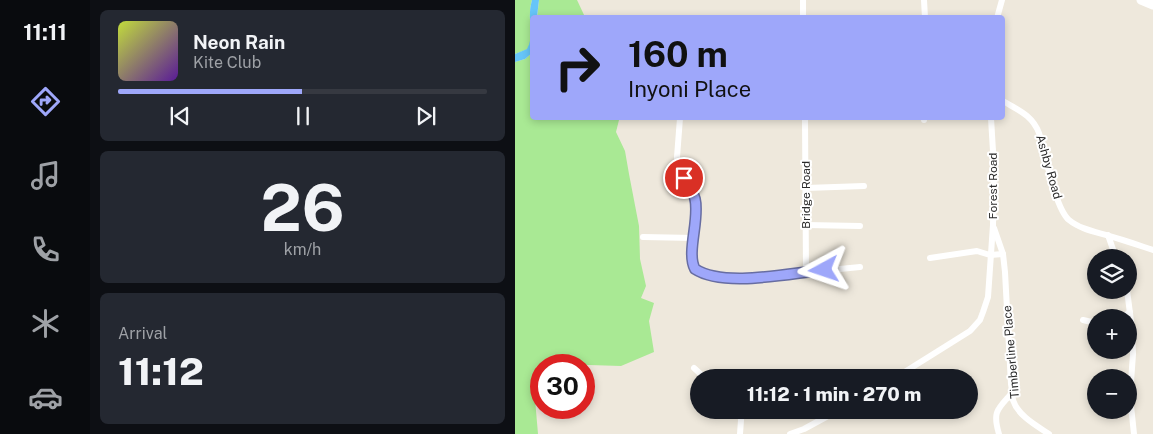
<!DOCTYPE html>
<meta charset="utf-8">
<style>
:root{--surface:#171b24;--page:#242831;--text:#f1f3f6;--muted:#9ea1a6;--line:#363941;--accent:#9ea7fa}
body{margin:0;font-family:"Public Sans",sans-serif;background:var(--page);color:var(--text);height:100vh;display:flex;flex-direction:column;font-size:19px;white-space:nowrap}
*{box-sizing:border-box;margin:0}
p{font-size:16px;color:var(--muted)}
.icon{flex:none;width:28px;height:28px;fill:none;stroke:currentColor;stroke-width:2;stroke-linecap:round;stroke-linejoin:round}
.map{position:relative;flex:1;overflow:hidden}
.drawer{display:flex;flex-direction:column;gap:10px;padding:10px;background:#0d0f14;width:425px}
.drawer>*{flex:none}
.hud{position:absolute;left:15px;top:15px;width:475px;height:105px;border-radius:5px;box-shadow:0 2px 8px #0003;background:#9ea7fa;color:#111;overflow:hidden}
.fabs{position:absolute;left:572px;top:249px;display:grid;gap:10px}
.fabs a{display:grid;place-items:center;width:50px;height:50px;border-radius:50%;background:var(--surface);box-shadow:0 2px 8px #0003;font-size:25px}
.speed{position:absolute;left:15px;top:354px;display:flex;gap:10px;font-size:25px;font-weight:700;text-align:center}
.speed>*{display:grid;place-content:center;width:65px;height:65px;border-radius:50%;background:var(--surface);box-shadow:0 2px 8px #0003;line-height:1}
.speed .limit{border:8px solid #d22;background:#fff;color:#111}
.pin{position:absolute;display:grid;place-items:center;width:42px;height:42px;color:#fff;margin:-21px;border:2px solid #fff;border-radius:50%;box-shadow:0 1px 5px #0007}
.me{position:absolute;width:55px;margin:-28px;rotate:265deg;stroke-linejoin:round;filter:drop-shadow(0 0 4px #0008)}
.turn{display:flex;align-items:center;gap:18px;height:105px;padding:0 15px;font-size:22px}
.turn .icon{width:65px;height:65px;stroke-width:2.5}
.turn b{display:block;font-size:35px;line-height:42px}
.big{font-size:38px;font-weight:800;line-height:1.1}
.drawer .tile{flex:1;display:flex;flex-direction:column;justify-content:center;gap:8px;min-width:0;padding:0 18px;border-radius:8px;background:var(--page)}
.drawer .dial{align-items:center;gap:0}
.dial b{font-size:65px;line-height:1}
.song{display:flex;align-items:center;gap:15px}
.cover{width:60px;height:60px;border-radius:8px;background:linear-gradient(135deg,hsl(70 70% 55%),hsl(270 70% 35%))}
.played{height:5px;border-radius:2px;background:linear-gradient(90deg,var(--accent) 50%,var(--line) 50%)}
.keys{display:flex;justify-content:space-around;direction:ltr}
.trip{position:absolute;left:175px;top:369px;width:288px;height:50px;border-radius:25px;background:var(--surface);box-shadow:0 2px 8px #0003;font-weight:800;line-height:50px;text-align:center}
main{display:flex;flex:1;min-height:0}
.dock{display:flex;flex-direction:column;width:90px;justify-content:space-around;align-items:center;background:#090b0e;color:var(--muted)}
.dock .icon{width:35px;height:35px}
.dock .current{color:var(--accent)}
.dock b{font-size:22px;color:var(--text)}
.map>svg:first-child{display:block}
.green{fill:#a9e994}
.water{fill:#66c5f9}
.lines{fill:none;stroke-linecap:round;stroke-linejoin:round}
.minor{stroke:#fff;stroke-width:6}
.tertiary{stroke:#fff;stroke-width:9}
.route-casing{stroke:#676da2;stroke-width:12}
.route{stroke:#9ea7fa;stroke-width:9}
.labels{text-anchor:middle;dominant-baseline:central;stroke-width:4;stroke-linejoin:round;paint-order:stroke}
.street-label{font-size:12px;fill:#2b2b2b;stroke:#fff}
</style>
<main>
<nav class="dock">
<b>11:11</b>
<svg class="icon current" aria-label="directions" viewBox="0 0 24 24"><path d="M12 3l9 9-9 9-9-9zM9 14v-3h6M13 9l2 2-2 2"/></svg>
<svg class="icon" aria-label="music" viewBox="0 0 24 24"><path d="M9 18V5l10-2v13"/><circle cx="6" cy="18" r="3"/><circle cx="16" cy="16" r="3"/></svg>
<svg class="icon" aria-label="phone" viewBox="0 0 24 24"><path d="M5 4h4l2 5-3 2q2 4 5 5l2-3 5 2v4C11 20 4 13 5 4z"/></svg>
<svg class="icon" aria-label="climate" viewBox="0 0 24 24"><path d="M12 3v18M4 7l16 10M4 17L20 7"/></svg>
<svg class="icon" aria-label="car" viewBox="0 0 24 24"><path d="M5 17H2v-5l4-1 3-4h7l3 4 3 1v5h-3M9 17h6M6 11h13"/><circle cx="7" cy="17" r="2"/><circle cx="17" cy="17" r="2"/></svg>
</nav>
<section class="drawer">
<div class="tile">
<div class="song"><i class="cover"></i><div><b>Neon Rain</b><p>Kite Club</p></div></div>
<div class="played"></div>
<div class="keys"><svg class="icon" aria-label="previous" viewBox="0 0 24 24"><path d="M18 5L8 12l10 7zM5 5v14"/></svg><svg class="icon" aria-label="pause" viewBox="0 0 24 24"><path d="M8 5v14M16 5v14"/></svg><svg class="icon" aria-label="next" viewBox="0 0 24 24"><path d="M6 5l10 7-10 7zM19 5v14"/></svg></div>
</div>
<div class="tile dial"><b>26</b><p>km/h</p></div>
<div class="tile"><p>Arrival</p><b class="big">11:12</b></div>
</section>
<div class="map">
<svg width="638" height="434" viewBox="0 0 638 434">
<rect width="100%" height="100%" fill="#eee8dc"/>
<!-- green -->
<g class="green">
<path d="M 0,0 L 17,0 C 16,4 15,8 15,12 C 14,25 19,37 13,49 L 0,54 Z"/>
<polygon points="24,0 62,0 70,17 22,18"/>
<polygon points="17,53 18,118 111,118 104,120 101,132 110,151 114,174 124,226 125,259 131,286 126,298 139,303 134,321 139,352 106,366 42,364 26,365 26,366 21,367 23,391 20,399 23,434 0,434 0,62 10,59"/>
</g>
<!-- water -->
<path class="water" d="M 17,0 L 24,0 L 22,17 L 18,18 L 17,53 L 10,59 L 0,62 L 0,54 L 12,49 C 19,37 14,25 15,12 C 15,8 16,4 17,0 Z"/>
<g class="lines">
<!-- minor -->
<g class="minor">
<polyline points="409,0 410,18"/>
<polyline points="288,18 288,0"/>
<polyline points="482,18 487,0"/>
<path d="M 488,101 C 503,110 517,115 524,133 C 530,153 540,208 554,220 C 565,229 581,232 594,236 C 609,240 623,245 638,250"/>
<polyline points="165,118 162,157 162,167 174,187 180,199 181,213 177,262 180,269 193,275 224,279 345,267"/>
<polyline points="290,118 291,272"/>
<polyline points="409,118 409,120"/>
<polyline points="291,188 349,186"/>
<polyline points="291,225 345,226"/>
<path d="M 479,228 L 488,254 L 490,272 L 496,384 C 497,389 497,395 498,400 C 503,416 522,426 534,434"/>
<polyline points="593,235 601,258"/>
<polyline points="128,237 179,238"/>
<polyline points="415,258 462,251 475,255 488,254"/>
<polyline points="612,290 617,329 618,354 615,396 619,434"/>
<polyline points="607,318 615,312"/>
<polyline points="568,320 581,323"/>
<polyline points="179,368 190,378"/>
<polyline points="380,378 455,331 465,320 468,312 473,297 478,225 479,168 476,118"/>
<polyline points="225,410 226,420 225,434"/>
<polyline points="275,434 289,429 324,410"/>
<path d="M 484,434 C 477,411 483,409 497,393"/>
</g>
<!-- tertiary -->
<polyline class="tertiary" points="626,0 638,5"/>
</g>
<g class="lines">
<defs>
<path id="route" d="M 169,178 C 173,184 178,191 180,199 C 185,219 171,253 180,269 C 209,288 275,273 309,270"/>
</defs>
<!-- route casing -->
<use href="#route" class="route-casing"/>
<!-- route -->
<use href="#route" class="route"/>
</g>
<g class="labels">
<!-- street labels -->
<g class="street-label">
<text transform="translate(534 167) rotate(74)">Ashby Road</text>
<text transform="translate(478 186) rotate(-90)">Forest Road</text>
<text transform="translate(291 195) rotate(-90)">Bridge Road</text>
<text transform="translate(496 352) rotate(-95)">Timberline Place</text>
</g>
</g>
</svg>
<div class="fabs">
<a><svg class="icon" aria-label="layers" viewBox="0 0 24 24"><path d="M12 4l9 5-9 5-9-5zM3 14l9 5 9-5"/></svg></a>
<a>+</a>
<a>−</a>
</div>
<div class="speed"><div class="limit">30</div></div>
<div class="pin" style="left:169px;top:178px;background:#d93025"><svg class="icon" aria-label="arrive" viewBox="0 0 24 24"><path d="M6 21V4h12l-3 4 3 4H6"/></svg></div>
<svg class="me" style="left:309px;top:270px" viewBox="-20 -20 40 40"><path d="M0-17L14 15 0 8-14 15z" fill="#9ea7fa" stroke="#fff" stroke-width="4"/></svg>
<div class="trip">11:12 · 1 min · 270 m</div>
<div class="hud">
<div class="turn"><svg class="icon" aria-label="right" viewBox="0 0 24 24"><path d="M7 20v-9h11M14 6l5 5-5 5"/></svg><div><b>160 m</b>Inyoni Place</div></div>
</div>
</div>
</main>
